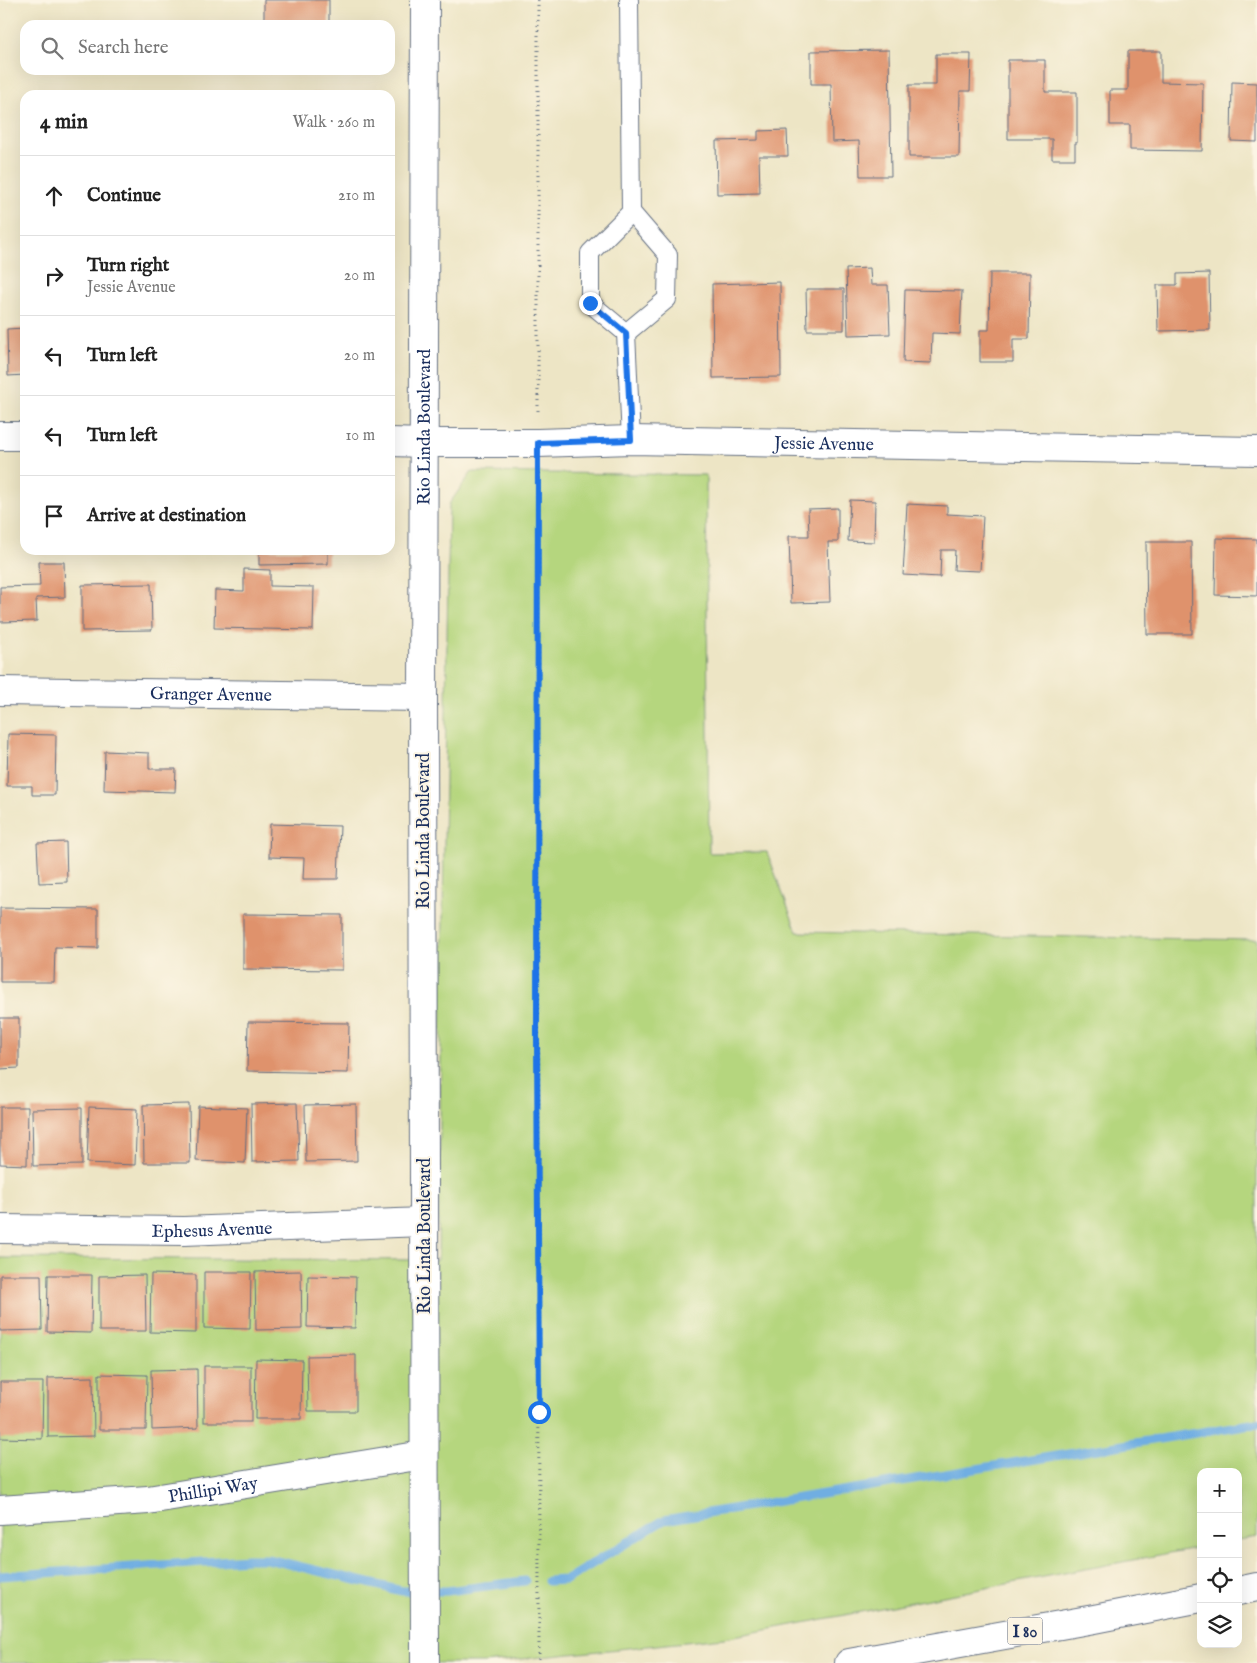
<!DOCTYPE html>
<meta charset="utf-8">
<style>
:root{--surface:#fff;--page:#f6f6f6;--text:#222;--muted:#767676;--line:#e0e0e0}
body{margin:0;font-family:"IM FELL English",serif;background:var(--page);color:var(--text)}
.controls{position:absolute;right:15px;bottom:15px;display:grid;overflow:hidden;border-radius:10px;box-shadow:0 5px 20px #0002}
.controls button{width:45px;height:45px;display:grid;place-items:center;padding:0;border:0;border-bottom:1px solid var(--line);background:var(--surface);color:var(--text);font:25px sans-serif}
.stop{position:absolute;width:15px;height:15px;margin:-11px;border:4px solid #1a73e8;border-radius:50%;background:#fff}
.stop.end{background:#1a73e8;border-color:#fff;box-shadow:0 1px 5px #0008}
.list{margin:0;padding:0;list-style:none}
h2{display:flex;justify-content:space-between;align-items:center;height:65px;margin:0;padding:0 20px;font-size:21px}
h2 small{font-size:16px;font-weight:400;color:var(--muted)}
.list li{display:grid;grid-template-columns:32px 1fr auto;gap:15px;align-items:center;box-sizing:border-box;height:80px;padding:0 20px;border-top:1px solid var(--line)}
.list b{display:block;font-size:19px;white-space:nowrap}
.list p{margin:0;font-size:16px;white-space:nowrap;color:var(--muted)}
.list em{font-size:16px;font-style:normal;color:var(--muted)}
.icon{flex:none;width:28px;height:28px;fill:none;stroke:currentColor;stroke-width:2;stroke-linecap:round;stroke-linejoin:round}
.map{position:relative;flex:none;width:1257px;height:1663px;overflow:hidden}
.search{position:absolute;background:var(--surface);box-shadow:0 5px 20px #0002;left:20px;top:20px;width:375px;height:55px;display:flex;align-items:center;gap:12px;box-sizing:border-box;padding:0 18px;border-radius:15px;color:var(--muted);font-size:19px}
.panel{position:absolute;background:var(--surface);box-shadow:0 5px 20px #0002;left:20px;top:90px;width:375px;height:465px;border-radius:15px}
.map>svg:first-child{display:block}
.green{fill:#b5d67e;stroke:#68826e}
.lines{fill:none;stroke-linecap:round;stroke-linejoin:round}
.stream{stroke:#6faee2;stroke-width:9}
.building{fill:#df926c}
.lane-casing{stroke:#646f82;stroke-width:20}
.street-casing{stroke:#646f82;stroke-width:30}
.secondary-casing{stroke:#646f82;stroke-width:30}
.highway-casing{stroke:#646f82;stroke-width:30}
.path{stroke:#646f82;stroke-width:3;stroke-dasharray:1 4;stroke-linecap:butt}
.lane{stroke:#fff;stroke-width:18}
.street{stroke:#fff;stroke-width:28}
.secondary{stroke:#fff;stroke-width:28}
.highway{stroke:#fff;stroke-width:28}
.route{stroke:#1a73e8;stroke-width:6}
.labels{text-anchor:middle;stroke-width:4;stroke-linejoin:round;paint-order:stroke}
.shield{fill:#fcf5e5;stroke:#5e6a86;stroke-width:1}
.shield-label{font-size:16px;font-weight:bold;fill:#1b2f5e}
.street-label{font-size:18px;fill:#1b2f5e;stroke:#fcf5e5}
</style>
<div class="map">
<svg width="1257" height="1663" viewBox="0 0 1257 1663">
<rect width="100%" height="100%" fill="#fcf5e5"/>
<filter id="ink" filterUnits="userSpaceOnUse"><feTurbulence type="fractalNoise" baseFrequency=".02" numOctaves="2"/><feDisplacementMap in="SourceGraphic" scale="10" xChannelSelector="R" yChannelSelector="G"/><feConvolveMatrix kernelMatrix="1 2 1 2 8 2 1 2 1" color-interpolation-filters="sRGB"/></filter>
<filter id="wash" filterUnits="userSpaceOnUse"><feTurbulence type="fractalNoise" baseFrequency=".0096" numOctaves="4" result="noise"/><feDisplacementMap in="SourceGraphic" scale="20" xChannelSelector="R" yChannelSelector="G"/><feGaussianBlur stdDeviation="1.12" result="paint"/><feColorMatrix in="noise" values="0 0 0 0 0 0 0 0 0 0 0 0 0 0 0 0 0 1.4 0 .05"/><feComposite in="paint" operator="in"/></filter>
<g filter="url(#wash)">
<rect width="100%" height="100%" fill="#ede5c5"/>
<polygon class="green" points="472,472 706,475 709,853 767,852 797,932 1257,940 1257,1537 1238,1540 1238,1472 1201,1472 1201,1547 724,1638 484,1663 0,1663 0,1258 438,1260 449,504"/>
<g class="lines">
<g class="stream">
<polyline points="0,1576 248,1559 267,1559 285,1563 402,1591 447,1591 525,1581"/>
<polyline points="548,1581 566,1580 664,1520 1257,1423"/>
</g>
</g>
<g id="blocks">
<g class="building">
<rect x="264" y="0" width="65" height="25"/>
<polygon points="889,50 891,176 860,176 859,141 832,142 831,84 811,84 811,51"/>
<polygon points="1128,51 1161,51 1161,82 1203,83 1202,151 1130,150 1130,125 1110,125 1110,90 1128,90"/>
<polygon points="936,54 971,54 970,91 960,91 959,157 909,157 909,85 936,85"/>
<polygon points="1008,60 1045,60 1045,92 1077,92 1077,143 1075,143 1075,159 1052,159 1052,139 1008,139"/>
<polygon points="1232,82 1257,83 1257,142 1231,141"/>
<rect x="312" y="93" width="25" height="2"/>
<polygon points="787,130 788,156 759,156 760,193 717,194 716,141 758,140 758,131"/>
<polygon points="870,268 871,285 888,285 890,334 848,335 846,269"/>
<polygon points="990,273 1030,273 1029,339 1013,339 1013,362 980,362 980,330 989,330"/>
<polygon points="1209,273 1210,330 1158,331 1157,285 1177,285 1177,274"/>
<polygon points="780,282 781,377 713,378 712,284"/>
<polygon points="806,289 844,289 844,330 807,330"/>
<polygon points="905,290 962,291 960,334 932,333 931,363 903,362"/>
<polygon points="25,328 25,375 8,376 7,329"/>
<polygon points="850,500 875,501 874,542 848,541"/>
<polygon points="907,504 947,506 947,514 983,516 980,571 954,570 955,550 941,550 940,577 903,575"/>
<polygon points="838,508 838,542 828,542 830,602 791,603 789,536 809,536 808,509"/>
<polygon points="1216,538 1257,539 1257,596 1215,595"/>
<polygon points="1146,542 1191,542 1192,634 1147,634"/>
<polygon points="259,550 328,550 328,564 259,565"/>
<polygon points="39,562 64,562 65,597 36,598 37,621 0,622 0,587 40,586"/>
<polygon points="244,569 270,570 270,586 314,587 313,630 214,628 215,590 244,591"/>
<polygon points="151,584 152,630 82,631 82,585"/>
<polygon points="8,734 56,735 55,795 32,795 32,786 7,786"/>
<polygon points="105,751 149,753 149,769 176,769 175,792 104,790"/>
<polygon points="270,824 340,826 338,879 303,879 304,858 269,857"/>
<polygon points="66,842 67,882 39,883 37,843"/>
<polygon points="0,908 98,909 98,948 55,947 54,982 0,982"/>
<polygon points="243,914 342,915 342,970 243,969"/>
<polygon points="0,1018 19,1018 19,1068 0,1069"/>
<polygon points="248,1022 349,1023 348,1073 247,1071"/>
<polygon points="297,1103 299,1161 252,1162 251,1104"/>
<polygon points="189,1104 190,1163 144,1163 143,1105"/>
<polygon points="356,1104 357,1161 306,1162 305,1105"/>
<polygon points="198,1106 247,1108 245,1163 196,1161"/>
<polygon points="0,1107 28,1107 27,1165 0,1164"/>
<polygon points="89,1107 137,1109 135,1165 87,1163"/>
<polygon points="82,1108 82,1165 33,1166 32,1109"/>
<polygon points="301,1271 302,1329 256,1330 255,1272"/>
<polygon points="204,1272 251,1272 250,1329 204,1328"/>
<polygon points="151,1274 196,1275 196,1333 150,1332"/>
<polygon points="0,1275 41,1275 42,1330 0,1331"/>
<polygon points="48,1275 92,1275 91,1333 47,1332"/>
<polygon points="145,1275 146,1331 99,1331 99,1276"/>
<polygon points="308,1276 356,1277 355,1328 307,1327"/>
<polygon points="356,1355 356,1411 308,1411 307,1356"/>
<polygon points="256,1359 302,1360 301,1419 255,1419"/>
<rect x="204" y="1366" width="47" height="56"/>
<polygon points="197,1369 198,1428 152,1430 151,1370"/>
<polygon points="99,1374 147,1375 146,1430 99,1430"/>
<polygon points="93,1377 94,1436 48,1437 48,1378"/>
<polygon points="0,1382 43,1382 42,1439 0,1438"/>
</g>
</g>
</g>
<g filter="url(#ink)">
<use href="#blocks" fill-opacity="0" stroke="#646f82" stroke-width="1"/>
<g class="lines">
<g class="lane-casing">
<g id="lane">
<polyline points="629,0 631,212 590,253 590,303 626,333 631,440"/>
<polyline points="626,333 667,299 668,255 631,212"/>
</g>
</g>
<g class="street-casing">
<g id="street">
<path id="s1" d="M425,443H538L631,440L1257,451"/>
<path id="s2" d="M0,691L423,697"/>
<path id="s3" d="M0,1229L184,1231L424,1222"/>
<path id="s4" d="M0,1510L148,1500L423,1455"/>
</g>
</g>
<g class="secondary-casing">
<g id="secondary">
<polyline points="0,436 25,436"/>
<polyline points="390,442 425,443"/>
<path id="s5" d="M425,1663L423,697L425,0"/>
</g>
</g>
<g class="highway-casing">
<g id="highway">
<polyline points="1238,1591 1257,1587"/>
<polyline points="849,1663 1094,1619 1201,1598"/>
</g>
</g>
<g class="path">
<polyline points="538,0 538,414"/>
<polyline points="538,473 539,1663"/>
</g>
<use href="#lane" class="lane"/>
<use href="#street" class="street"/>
<use href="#secondary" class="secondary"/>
<use href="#highway" class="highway"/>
</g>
</g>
<g class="lines" filter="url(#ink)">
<polyline class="route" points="539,1412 537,1037 538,443 631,440 626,333 590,303"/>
</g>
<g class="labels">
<rect class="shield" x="1007.5" y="1617.5" width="35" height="27" rx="4"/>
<g class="shield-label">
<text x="1025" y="1637">I 80</text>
</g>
<g class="street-label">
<text dy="6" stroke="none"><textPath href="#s5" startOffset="1236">Rio Linda Boulevard</textPath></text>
<text dy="6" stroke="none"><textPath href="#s1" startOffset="399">Jessie Avenue</textPath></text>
<text dy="6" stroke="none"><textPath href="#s2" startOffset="211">Granger Avenue</textPath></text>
<text transform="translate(423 831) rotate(-90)" y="6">Rio Linda Boulevard</text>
<text dy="6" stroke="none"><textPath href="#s3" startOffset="212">Ephesus Avenue</textPath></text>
<text transform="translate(424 1236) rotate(-90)" y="6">Rio Linda Boulevard</text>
<text dy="6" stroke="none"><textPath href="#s4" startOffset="214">Phillipi Way</textPath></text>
</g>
</g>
</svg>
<div class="controls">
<button>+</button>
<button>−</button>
<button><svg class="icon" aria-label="locate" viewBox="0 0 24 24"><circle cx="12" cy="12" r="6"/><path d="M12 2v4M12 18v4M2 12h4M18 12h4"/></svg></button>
<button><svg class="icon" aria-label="layers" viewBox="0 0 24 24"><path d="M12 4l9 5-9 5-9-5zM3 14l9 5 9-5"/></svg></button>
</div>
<div class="stop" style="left:539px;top:1412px"></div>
<div class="stop end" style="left:590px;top:303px"></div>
<div class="search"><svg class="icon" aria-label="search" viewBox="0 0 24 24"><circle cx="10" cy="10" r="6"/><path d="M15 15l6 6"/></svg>Search here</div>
<section class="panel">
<h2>4 min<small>Walk · 260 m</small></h2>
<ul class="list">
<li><svg class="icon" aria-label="ahead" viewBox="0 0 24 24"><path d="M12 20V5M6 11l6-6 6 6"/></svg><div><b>Continue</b></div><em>210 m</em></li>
<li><svg class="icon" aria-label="right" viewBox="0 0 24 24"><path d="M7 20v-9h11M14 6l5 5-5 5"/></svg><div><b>Turn right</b><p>Jessie Avenue</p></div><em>20 m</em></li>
<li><svg class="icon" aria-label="left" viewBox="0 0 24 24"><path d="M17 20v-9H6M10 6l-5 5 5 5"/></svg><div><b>Turn left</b></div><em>20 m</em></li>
<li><svg class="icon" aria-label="left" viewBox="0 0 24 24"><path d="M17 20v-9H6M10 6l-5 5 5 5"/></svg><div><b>Turn left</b></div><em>10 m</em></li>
<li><svg class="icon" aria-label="arrive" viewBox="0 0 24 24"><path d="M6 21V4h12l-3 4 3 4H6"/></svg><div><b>Arrive at destination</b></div></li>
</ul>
</section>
</div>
